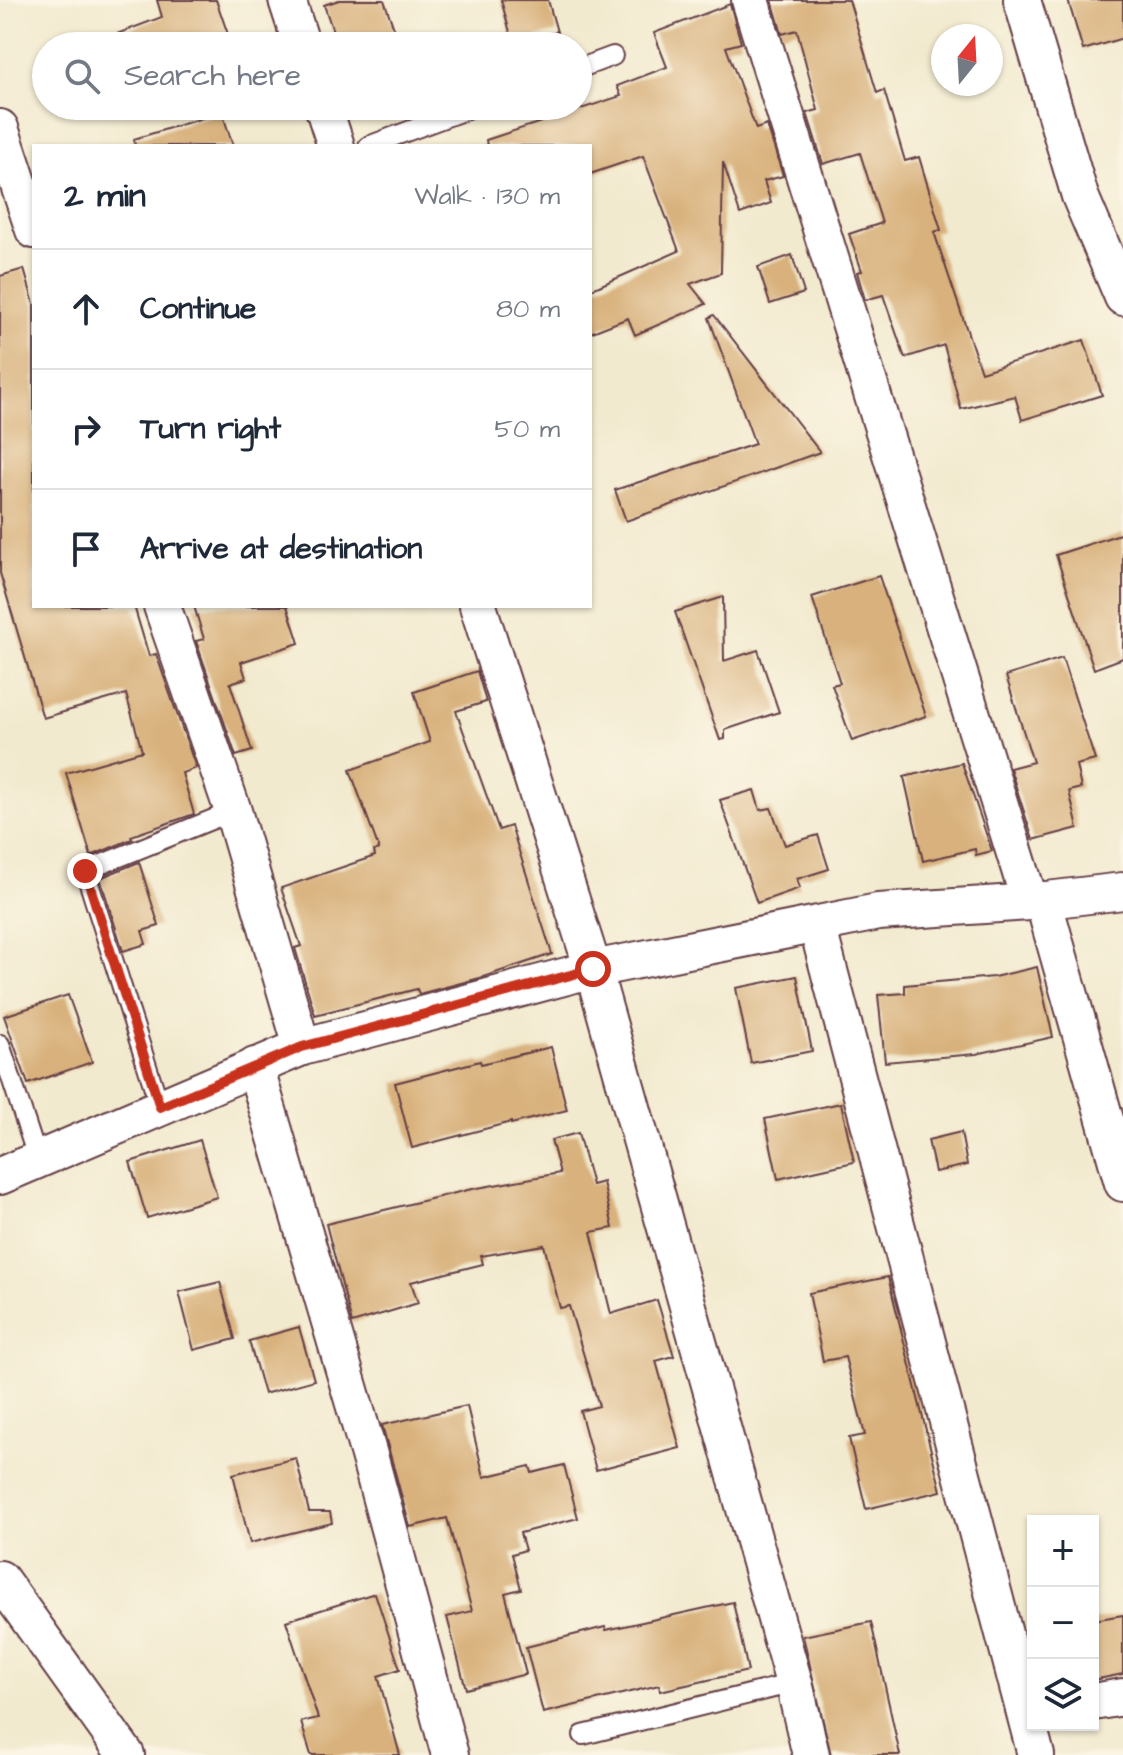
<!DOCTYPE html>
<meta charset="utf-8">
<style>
:root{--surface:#fff;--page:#f2f2f3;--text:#1f2937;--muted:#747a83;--line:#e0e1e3}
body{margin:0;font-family:"Architects Daughter",sans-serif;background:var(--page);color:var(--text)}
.controls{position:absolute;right:24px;bottom:24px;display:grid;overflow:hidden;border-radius:0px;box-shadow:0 2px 6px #0004}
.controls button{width:72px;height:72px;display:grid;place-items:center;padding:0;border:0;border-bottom:2px solid var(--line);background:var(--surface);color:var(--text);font:40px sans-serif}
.compass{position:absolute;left:931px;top:24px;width:72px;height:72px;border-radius:50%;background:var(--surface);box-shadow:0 2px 6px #0004;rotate:18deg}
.stop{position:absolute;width:24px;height:24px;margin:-18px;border:6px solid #c8321e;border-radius:50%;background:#fff}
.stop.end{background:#c8321e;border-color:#fff;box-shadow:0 2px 8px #0008}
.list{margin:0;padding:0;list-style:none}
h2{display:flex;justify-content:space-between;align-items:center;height:104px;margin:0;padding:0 32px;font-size:34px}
h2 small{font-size:26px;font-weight:400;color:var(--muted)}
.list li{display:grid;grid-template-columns:52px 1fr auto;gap:24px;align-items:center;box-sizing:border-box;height:120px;padding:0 32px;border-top:2px solid var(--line)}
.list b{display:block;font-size:30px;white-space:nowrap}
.list em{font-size:26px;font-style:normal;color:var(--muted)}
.icon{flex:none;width:44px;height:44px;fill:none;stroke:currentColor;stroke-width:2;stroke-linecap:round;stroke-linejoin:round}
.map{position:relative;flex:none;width:1123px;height:1755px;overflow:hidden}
.search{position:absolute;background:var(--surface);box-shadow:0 2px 6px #0004;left:32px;top:32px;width:560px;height:88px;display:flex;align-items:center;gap:20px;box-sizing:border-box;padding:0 28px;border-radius:44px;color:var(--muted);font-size:30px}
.panel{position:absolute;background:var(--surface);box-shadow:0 2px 6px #0004;left:32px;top:144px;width:560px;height:464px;border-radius:0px}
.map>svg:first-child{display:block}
.building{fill:#d8b17c}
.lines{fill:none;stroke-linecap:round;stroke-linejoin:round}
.service-casing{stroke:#633d44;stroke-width:22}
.minor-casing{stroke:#633d44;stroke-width:40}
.service{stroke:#fff;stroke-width:18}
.minor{stroke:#fff;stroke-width:36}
.route{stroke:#c8321e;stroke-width:10}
</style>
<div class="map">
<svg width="1123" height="1755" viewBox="0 0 1123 1755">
<rect width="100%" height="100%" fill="#fcf5e5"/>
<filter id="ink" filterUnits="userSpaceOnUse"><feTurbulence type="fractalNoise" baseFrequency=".0125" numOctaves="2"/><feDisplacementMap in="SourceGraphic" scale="16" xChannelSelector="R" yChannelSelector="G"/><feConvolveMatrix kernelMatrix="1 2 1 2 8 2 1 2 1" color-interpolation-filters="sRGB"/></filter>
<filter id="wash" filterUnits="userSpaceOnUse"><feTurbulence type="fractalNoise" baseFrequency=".006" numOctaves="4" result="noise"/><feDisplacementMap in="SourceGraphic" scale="32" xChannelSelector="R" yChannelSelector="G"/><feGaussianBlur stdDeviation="1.8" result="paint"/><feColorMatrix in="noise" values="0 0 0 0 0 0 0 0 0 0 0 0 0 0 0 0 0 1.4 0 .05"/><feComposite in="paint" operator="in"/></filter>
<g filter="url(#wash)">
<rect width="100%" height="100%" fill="#f2eacf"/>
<g id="blocks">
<g class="building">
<polygon points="157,0 216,0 232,46 93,46 93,43 162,17"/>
<polygon points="339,0 384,0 400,46 338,46 324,5"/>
<polygon points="501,0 548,0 557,32 513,43"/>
<polygon points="772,0 849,0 877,93 884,90 905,161 919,157 941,230 934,232 981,372 1084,340 1102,395 1022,420 1015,396 961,409 944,345 905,358 883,295 865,300 857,272 862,271 849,234 882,223 860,153 823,164 807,113 818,110 797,30 782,34"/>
<polygon points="1068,0 1123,0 1123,38 1083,50"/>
<polygon points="730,4 741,43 726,47 756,129 767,125 783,176 764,181 771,203 740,214 723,162 721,273 690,284 706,304 635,335 628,318 590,333 590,290 679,251 643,156 590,174 590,146 487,146 486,140 621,96 617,86 667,67 654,33"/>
<polygon points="222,112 233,146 135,146 134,139"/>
<polygon points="792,255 804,293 770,304 758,267"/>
<polygon points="24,269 34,304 34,606 134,606 149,656 156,654 196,768 182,773 194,814 131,836 132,839 91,856 66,773 142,751 126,694 43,718 0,573 0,276"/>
<polygon points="714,315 820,452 626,521 615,490 755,444 709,318"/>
<polygon points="1123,533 1123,658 1094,669 1056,555"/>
<polygon points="879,576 926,716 852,741 832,685 840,683 812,597"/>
<polygon points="723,597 724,661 758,650 779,712 725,730 725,739 720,740 675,612"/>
<polygon points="194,606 287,606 299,643 241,662 246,678 230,683 252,751 236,756 196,641 204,639"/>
<polygon points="1062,658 1095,760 1076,765 1081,788 1069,791 1078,828 1033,840 1010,768 1033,762 1006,676"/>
<polygon points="477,671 486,702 456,711 499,830 511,826 552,954 480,978 419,994 417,989 315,1015 295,948 301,946 281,888 375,856 374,851 379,849 350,770 430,742 414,692"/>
<polygon points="962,763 992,851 976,855 975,849 923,861 904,777"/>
<polygon points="754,790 760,810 771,808 785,845 818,835 829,869 797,879 800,888 757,903 720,800"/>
<polygon points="139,862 159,926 142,931 146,944 123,951 100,878"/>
<polygon points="1037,967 1053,1037 976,1054 885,1062 878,995 905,993 905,985 994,977"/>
<polygon points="797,976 812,1051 751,1063 736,988"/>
<polygon points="68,995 92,1062 28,1084 4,1016"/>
<polygon points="551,1047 567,1110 511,1124 511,1122 412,1148 395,1083 480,1061 481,1064"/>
<polygon points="841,1103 854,1162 778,1179 765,1119"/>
<polygon points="961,1132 967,1165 935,1172 928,1140"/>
<polygon points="578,1133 592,1185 603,1182 613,1228 591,1232 611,1314 657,1300 674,1356 656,1361 680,1448 596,1470 580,1411 599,1406 569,1306 560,1308 544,1245 481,1256 483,1264 411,1282 418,1303 352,1323 326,1224 472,1189 560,1173 551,1140"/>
<polygon points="200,1140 217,1197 147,1218 130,1162"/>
<polygon points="888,1277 941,1491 866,1509 849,1438 865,1435 845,1357 823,1361 809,1293"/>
<polygon points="220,1282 235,1339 194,1350 179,1292"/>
<polygon points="299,1327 314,1380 264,1394 249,1341"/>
<polygon points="467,1406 484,1477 530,1466 532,1473 564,1465 578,1518 520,1533 525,1550 512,1554 521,1589 505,1593 526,1674 466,1689 447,1617 472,1611 447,1518 410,1527 382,1425"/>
<polygon points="296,1458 309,1512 330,1512 332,1523 250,1543 233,1474"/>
<polygon points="375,1593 400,1669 378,1676 400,1755 311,1755 301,1722 318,1718 286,1621"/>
<polygon points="733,1602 748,1671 660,1691 659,1685 543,1713 526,1647 605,1627 606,1630"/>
<polygon points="1123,1615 1123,1674 1093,1680 1093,1620"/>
<polygon points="871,1622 900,1755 831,1755 803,1636"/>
</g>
</g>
</g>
<g filter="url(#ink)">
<use href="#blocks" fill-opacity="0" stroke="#633d44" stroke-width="2"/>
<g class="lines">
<g class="service-casing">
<g id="service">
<polyline points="578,69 613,56"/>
<polyline points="368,146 476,106"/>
<polyline points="0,1044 38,1160"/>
<polyline points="160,1107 85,871 233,811"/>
<polyline points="583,1735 794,1683"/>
</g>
</g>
<g class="minor-casing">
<g id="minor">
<polyline points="287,0 302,46"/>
<polyline points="750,0 1030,902"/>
<polyline points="1022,0 1080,196 1123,297"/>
<polyline points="323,106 336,146"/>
<polyline points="0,128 34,230"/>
<polyline points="162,606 233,811 302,1047"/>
<polyline points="478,606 593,969 794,1683 811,1755"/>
<polyline points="1043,900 1123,1183"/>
<polyline points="817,925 1036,1755"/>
<polyline points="255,1066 369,1455 450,1755"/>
<polyline points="0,1176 302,1047 593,969 878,912 1030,902 1123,891"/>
<polyline points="0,1579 126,1755"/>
<polyline points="1093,1702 1123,1697"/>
</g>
</g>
<use href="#service" class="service"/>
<use href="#minor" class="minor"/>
</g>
</g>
<g class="lines" filter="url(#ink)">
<polyline class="route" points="85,871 160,1107 302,1047 593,969"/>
</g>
</svg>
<div class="controls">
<button>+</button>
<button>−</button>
<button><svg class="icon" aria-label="layers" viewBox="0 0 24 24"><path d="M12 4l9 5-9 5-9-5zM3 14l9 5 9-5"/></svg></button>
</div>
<svg class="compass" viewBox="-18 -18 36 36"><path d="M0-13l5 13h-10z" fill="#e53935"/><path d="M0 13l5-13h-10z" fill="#747a83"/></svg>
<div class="stop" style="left:593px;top:969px"></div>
<div class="stop end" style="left:85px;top:871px"></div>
<div class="search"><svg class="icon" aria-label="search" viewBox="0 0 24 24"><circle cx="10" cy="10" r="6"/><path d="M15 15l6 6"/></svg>Search here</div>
<section class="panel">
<h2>2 min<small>Walk · 130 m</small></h2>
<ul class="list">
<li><svg class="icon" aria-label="ahead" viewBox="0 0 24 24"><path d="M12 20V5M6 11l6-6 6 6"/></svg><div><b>Continue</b></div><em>80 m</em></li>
<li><svg class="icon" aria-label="right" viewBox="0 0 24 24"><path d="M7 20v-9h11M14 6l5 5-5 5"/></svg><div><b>Turn right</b></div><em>50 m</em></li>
<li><svg class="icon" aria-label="arrive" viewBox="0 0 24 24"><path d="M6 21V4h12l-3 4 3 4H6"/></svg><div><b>Arrive at destination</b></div></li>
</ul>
</section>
</div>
